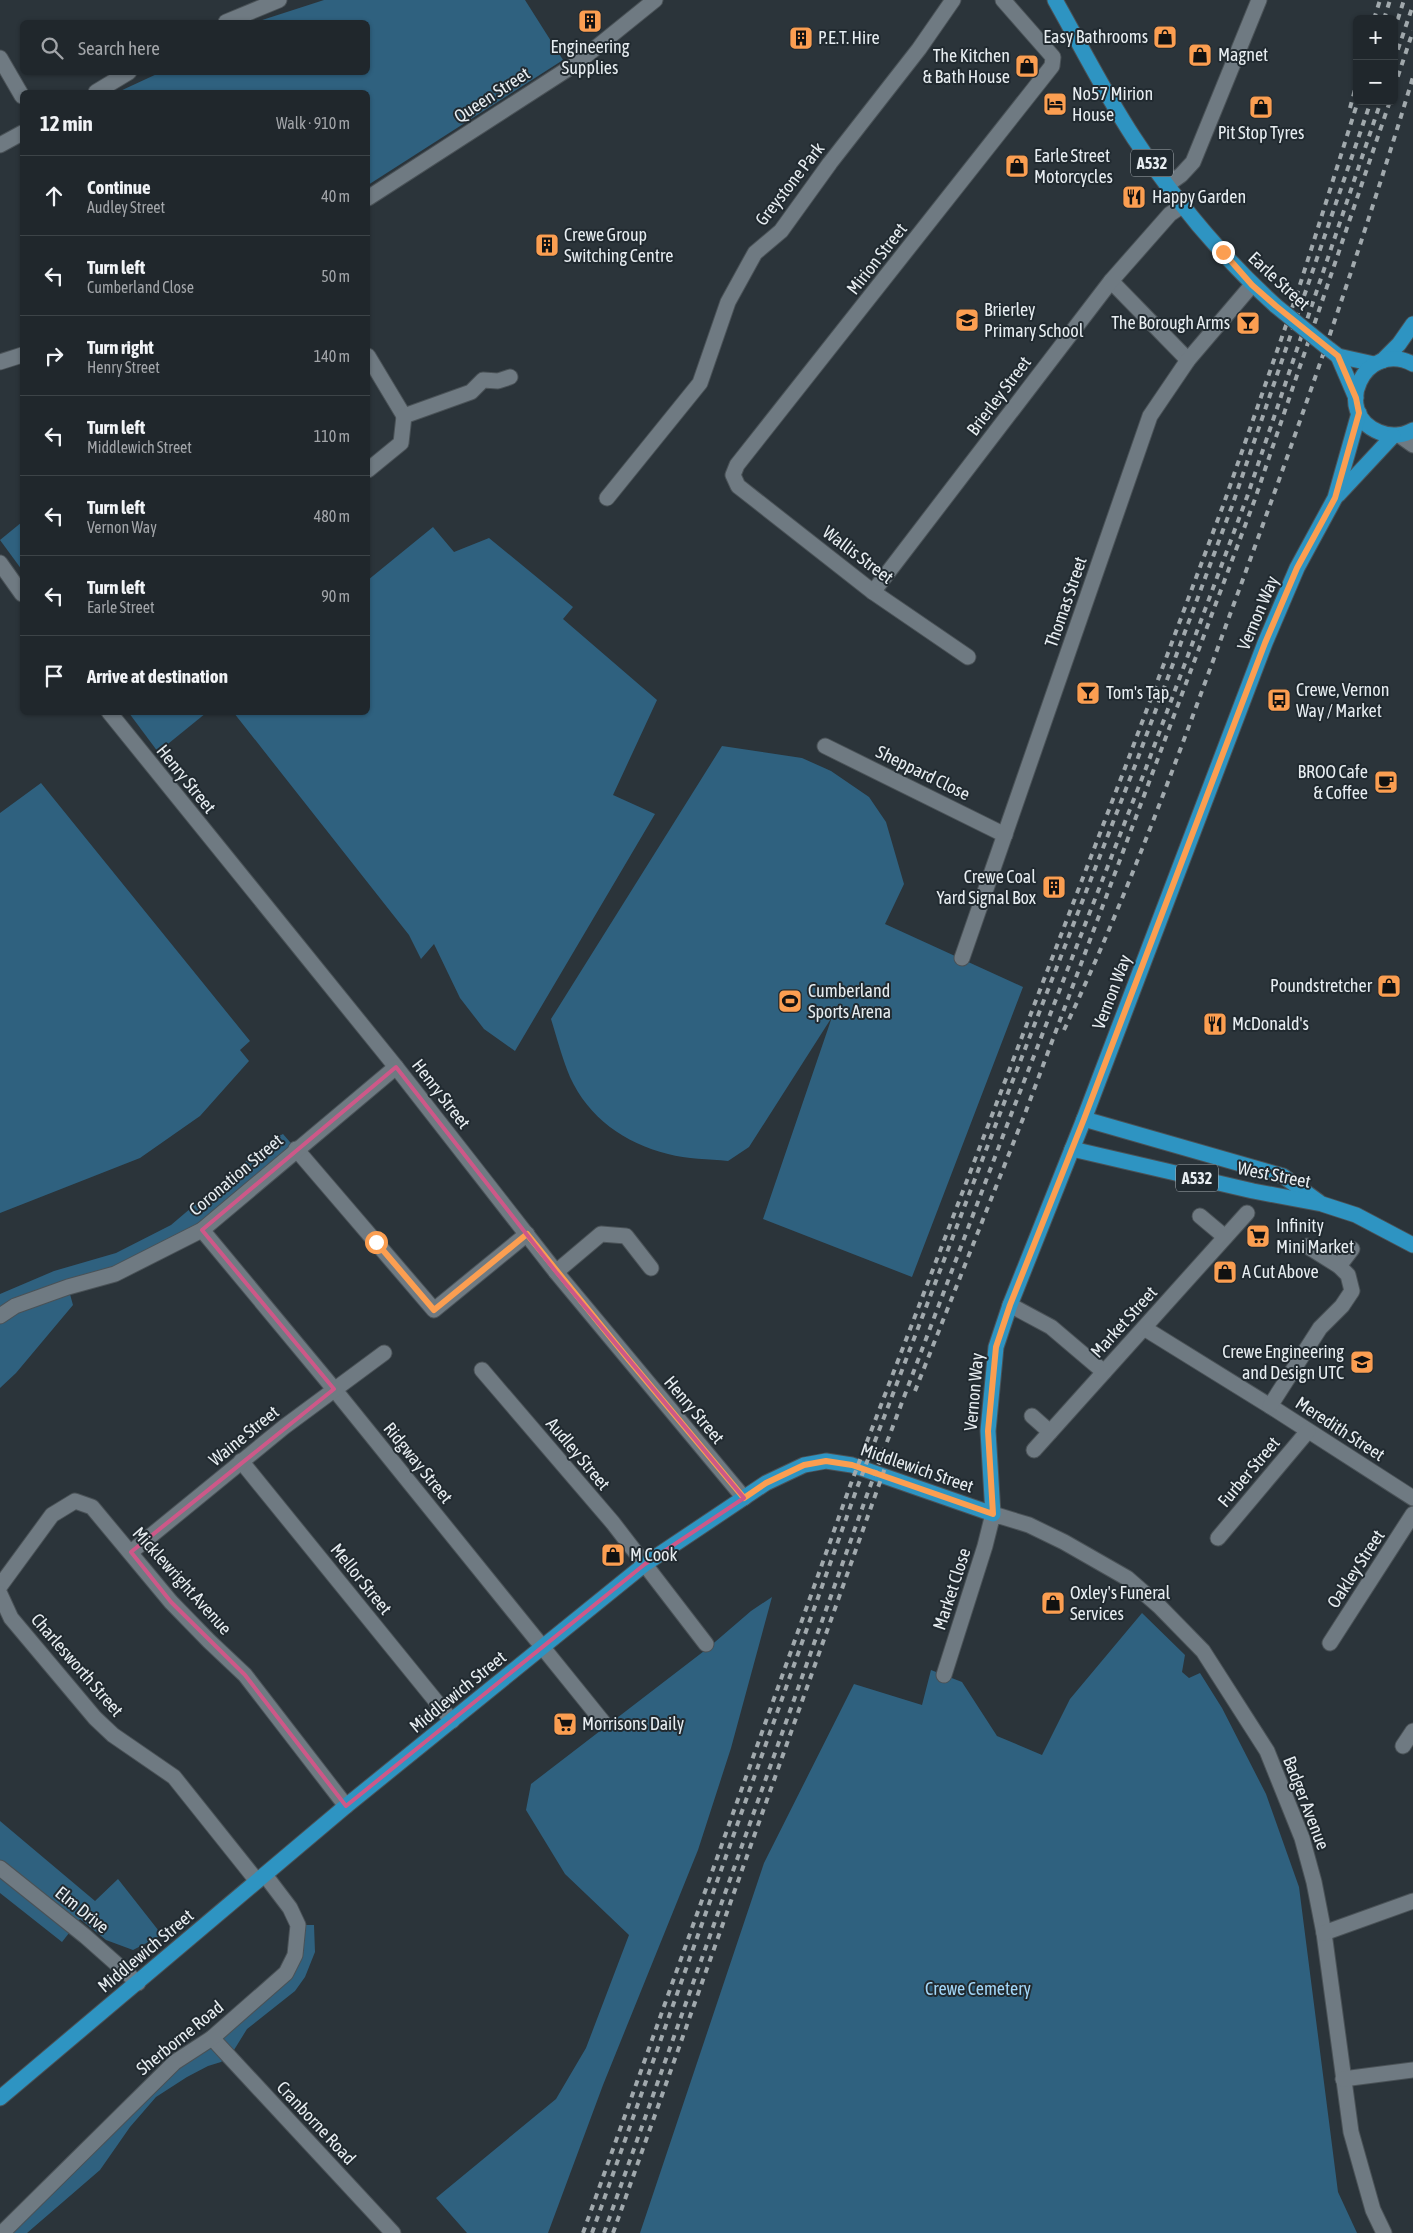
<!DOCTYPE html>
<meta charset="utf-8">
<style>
:root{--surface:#20272c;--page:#282f34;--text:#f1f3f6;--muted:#a2a5a9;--line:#3d4448}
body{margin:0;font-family:"Asap Condensed",sans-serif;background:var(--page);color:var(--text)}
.controls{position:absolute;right:15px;top:15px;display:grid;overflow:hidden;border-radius:8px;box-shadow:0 1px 4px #0004}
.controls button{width:45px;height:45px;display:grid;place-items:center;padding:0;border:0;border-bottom:1px solid var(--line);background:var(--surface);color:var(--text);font:25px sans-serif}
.stop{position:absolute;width:15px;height:15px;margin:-11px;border:4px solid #fb9e51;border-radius:50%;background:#fff}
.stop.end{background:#fb9e51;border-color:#fff;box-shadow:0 1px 5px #0008}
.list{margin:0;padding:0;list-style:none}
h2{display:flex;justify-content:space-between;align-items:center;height:65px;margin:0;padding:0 20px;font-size:21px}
h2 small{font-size:16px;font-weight:400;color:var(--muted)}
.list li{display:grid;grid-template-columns:32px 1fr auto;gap:15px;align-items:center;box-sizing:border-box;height:80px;padding:0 20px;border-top:1px solid var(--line)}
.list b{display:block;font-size:19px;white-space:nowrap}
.list p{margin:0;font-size:16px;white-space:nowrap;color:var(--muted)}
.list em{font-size:16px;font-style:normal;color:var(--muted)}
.icon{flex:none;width:28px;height:28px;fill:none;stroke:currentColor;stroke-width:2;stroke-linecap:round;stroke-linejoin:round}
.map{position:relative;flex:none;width:1413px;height:2233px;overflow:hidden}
.search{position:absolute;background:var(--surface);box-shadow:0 1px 4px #0004;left:20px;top:20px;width:350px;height:55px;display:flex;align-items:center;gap:12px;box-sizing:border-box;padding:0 18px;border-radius:8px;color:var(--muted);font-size:19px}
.panel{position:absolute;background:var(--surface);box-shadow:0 1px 4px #0004;left:20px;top:90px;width:350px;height:625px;border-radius:8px}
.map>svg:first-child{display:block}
.green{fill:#2f617f}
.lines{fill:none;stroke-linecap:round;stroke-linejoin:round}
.minor-casing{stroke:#4a5257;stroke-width:17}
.major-casing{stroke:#4a5257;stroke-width:17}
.minor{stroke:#6f7a82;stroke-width:15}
.major{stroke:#2e94c2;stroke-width:15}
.rail{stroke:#a1a9ad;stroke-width:4;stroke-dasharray:6 6;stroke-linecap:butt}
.major-bridge-casing{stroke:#4a5257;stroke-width:17;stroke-linecap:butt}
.major-bridge{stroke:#2e94c2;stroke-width:15}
.route{stroke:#fb9e51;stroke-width:6}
.marked{fill:none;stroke:#cd5888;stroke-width:4;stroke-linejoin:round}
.labels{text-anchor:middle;stroke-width:4;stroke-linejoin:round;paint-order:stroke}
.shield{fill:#212a30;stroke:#acb2b7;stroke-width:1}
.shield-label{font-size:16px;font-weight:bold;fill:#e7edf1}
.poi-label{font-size:18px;fill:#e7edf1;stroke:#212a30;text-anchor:start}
.street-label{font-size:18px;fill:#e7edf1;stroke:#212a30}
.park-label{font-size:18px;fill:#a3d7f8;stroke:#212a30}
</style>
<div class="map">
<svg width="1413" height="2233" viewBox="0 0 1413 2233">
<rect width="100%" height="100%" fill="#2b343a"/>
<g class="green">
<polygon points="324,0 525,0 563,60 368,185 368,92 118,92 159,73 368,72 368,22 256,22"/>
<polygon points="22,522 22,570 0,540"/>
<polygon points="433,527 454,552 489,538 573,607 563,619 657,700 613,795 655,814 515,1051 484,1029 460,998 434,944 421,959 409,935 234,713 368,712 368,580"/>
<polygon points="129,713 206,713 158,752"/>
<path d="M722,746L802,758L831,771L869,797L886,822L904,884L885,924L1023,987L912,1277L763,1219L832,1017L749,1147L728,1161C709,1159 687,1159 668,1154C624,1143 589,1118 570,1077C562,1058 557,1038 551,1019Z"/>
<polygon points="41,783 250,1041 240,1050 249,1061 200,1116 140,1158 0,1213 0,813"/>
<polygon points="283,1134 296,1149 202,1230 68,1287 73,1305 16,1373 0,1388 0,1294 54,1271 116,1253 171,1225 271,1140"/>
<polygon points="772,1597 731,1748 698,1850 603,2085 548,2233 467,2233 436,2198 556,2099 586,2048 629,1935 565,1874 526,1810 531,1784 708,1648 751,1611"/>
<polygon points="1142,1613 1185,1655 1182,1672 1189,1678 1200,1673 1222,1708 1266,1794 1299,1887 1338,2192 1357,2233 640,2233 764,1863 854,1684 922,1705 931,1670 962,1682 997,1736 1042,1755 1070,1699"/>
<polygon points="0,1821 95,1901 118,1879 162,1935 133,1950 106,1940 80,1919 62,1942 0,1893"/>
<polygon points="298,1925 314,1925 315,1952 305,1977 295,1991 247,2029 234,2050 221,2062 208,2066 187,2077 156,2097 130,2127 100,2170 27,2233 2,2233 82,2154 286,1973"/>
</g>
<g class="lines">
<g class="minor-casing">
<g id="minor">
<polyline points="226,22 279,0"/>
<polyline points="0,58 22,96"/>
<polyline points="96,92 129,72"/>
<polyline points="0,145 22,133"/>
<polyline points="1167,185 1181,175 1193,162 1259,0"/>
<polyline points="368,198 577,63 655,0"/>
<polyline points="1111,281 1188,360"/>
<polyline points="368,356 404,416"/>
<polyline points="0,362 22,355"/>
<polyline points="1399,435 1413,445"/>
<polyline points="368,470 401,443 404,416 471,392 483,380 498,381 510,377"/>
<polyline points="607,498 700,383 728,302 755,253 781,231 830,163 919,49 953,0"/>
<polyline points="0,563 22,594"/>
<polyline points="873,592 1111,281 1170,214 1182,206"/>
<polyline points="968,657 873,592 738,486 733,475 737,465 1052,66 1053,57 1003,0"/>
<polyline points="109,712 396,1067 556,1272 744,1498"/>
<polyline points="825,746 1005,835"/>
<polyline points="962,958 1150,416 1188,360 1252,285"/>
<polyline points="296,1149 434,1310 527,1234"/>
<polyline points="1200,1216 1225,1237"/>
<polyline points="202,1230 334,1389 603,1722"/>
<polyline points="1339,1266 1352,1249"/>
<polyline points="556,1272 601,1234 626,1236 651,1268"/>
<polyline points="1010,1305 1051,1327 1104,1372"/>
<polyline points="0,1316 15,1306 68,1287 115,1274 202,1230 396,1067"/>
<polyline points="1144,1328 1270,1406 1413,1498"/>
<polyline points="482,1370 613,1523 706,1644"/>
<polyline points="1270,1406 1320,1328 1342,1306 1352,1291 1348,1275 1339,1266 1307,1246"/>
<polyline points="1032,1416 1050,1432"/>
<polyline points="1034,1450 1247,1213"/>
<polyline points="241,1461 452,1721"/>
<polyline points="1218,1538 1308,1431"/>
<polyline points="131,1552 284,1427 384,1353"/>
<polyline points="0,1586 52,1515 75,1501 92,1507 171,1602 209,1641 245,1675 346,1806"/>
<polyline points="0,1594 11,1618 95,1718 113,1735 174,1777 257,1881"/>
<polyline points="1330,1643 1413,1514"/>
<polyline points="944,1675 985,1546 993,1514 1029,1525 1064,1542 1127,1578 1159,1606 1203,1651 1267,1751 1302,1838 1314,1882 1324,1933 1351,2132 1373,2210 1384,2233"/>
<polyline points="1403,1746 1413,1731"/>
<polyline points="0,1868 85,1936 138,1983"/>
<polyline points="1324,1933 1413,1901"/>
<polyline points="212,2038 393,2233"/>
<polyline points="1343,2079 1413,2070"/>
<polyline points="2,2233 175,2062 212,2038 286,1973 295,1955 298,1925 290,1908 265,1875"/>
</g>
</g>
<g class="major-casing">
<g id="major">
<path d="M1055,0C1081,46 1105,94 1134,138C1174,199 1222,257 1276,306"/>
<polyline points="1329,349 1338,356 1374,364"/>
<polyline points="1338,356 1356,398"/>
<polyline points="1382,361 1399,344 1413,324"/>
<path d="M1413,364C1364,339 1331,413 1379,432C1391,437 1402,436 1413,430"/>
<polyline points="1338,495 1393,436"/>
<polyline points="1084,1119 1283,1176 1319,1202"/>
<polyline points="1072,1149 1253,1191 1322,1204 1356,1215 1413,1245"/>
<polyline points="0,2098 346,1806 645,1564 766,1483 804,1465 826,1461 852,1465 993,1514 988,1431 996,1347 1010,1305 1084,1119 1265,643 1297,568 1335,498 1359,413"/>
</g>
</g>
<use href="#minor" class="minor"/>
<use href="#major" class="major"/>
<g class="rail">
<polyline points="1374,19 1380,0"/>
<polyline points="1384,19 1390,0"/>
<polyline points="1394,31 1404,0"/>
<polyline points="1394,61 1413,5"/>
<polyline points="1394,88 1413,31"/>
<polyline points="1350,108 1357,82"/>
<path d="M1064,1030C1129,893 1180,751 1232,609C1297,433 1359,256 1413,77"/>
<polyline points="915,1391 1026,1111 1255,499 1390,101"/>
<polyline points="583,2233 850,1486 1128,760 1224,503 1298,291 1358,101"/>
<polyline points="592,2233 857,1488 999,1116 1136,763 1232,506 1371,101"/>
<polyline points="604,2233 868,1492 1009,1120 1146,768 1247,497 1381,101"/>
<polyline points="613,2233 886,1465"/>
</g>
<g class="major-bridge-casing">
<polyline id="major-bridge" points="1276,306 1329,349"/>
</g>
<use href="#major-bridge" class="major-bridge"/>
</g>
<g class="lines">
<polyline class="route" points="376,1242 434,1310 527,1234 629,1360 744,1498 766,1483 804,1465 826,1461 852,1465 993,1514 988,1431 996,1347 1010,1305 1084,1119 1265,643 1297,568 1335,498 1359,413 1356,398 1338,356 1276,306 1252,285 1223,252"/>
</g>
<path class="marked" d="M396,1067L556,1272L744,1498L645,1564L346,1806L245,1675L171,1602L131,1552L334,1389L202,1230Z"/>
<defs>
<g id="building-square" transform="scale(1.25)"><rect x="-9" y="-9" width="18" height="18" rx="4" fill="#fb9e51" stroke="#212a30"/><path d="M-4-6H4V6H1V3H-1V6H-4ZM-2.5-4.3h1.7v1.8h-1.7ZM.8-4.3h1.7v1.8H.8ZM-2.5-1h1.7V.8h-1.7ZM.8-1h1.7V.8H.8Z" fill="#111"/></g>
<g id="shop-square" transform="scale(1.25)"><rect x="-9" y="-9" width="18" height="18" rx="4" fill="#fb9e51" stroke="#212a30"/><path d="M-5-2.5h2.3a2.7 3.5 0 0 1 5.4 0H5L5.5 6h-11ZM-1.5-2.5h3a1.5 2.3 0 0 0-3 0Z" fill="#111"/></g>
<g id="hotel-square" transform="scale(1.25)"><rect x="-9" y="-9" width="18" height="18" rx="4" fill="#fb9e51" stroke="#212a30"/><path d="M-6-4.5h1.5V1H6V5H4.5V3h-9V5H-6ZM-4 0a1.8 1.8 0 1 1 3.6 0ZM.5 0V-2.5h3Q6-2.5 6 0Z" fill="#111"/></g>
<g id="restaurant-square" transform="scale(1.25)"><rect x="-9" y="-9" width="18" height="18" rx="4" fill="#fb9e51" stroke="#212a30"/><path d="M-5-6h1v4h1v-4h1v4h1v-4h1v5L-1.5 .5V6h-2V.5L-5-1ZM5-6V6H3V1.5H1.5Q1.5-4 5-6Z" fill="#111"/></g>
<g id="school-square" transform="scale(1.25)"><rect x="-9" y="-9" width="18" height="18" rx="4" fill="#fb9e51" stroke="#212a30"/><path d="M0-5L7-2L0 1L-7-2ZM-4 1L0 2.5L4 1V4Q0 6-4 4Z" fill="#111"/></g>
<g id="bar-square" transform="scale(1.25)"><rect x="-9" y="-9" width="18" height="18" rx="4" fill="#fb9e51" stroke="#212a30"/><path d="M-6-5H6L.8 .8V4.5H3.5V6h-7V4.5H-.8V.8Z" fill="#111"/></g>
<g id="bus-square" transform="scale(1.25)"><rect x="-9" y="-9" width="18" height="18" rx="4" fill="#fb9e51" stroke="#212a30"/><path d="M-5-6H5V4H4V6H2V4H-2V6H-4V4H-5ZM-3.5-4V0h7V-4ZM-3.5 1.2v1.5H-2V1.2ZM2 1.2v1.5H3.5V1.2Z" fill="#111"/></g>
<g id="cafe-square" transform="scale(1.25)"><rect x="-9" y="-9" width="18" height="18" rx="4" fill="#fb9e51" stroke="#212a30"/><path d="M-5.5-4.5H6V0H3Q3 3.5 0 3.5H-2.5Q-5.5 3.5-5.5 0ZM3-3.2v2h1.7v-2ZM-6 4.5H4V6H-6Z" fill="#111"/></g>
<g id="stadium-square" transform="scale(1.25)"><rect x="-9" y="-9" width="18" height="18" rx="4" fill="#fb9e51" stroke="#212a30"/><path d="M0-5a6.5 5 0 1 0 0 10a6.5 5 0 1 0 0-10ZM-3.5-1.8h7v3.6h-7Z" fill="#111"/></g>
<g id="supermarket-square" transform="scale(1.25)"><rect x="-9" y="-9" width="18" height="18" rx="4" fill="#fb9e51" stroke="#212a30"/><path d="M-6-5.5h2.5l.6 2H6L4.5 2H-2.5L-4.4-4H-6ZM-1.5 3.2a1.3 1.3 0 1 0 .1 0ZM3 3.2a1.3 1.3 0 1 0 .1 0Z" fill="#111"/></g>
</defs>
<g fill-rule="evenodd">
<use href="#building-square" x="590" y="21"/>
<use href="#shop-square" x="1165" y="37"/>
<use href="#building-square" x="801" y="38"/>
<use href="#shop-square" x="1200" y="55"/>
<use href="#shop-square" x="1027" y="66"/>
<use href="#hotel-square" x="1055" y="104"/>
<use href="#shop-square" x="1261" y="107"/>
<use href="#shop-square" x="1017" y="166"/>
<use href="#restaurant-square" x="1134" y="197"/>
<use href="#building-square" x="547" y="245"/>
<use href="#school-square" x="967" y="320"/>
<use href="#bar-square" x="1248" y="323"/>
<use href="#bar-square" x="1088" y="693"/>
<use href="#bus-square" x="1279" y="700"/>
<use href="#cafe-square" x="1386" y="782"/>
<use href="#building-square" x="1054" y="887"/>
<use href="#shop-square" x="1389" y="986"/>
<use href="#stadium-square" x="790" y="1001"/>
<use href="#restaurant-square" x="1215" y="1024"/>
<use href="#supermarket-square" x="1258" y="1236"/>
<use href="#shop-square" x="1225" y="1272"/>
<use href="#school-square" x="1362" y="1362"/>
<use href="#shop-square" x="613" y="1555"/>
<use href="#shop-square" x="1053" y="1603"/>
<use href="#supermarket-square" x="565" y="1724"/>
</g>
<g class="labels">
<g class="shield">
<rect x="1131" y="149.5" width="42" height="27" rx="4"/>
<rect x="1176" y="1164.5" width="42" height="27" rx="4"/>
</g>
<g class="shield-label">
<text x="1152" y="169">A532</text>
<text x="1197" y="1184">A532</text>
</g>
<g class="poi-label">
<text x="1148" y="43" text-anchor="end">Easy Bathrooms</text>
<text x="818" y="44">P.E.T. Hire</text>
<text x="590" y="53" text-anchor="middle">Engineering<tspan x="590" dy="21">Supplies</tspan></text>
<text x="1218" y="61">Magnet</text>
<text x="1010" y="62" text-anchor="end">The Kitchen<tspan x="1010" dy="21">&amp; Bath House</tspan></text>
<text x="1072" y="100">No57 Mirion<tspan x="1072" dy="21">House</tspan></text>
<text x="1261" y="139" text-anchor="middle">Pit Stop Tyres</text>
<text x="1034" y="162">Earle Street<tspan x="1034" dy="21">Motorcycles</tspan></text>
<text x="1152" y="203">Happy Garden</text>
<text x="564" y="241">Crewe Group<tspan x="564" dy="21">Switching Centre</tspan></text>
<text x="984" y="316">Brierley<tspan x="984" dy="21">Primary School</tspan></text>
<text x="1230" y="329" text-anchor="end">The Borough Arms</text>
<text x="1296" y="696">Crewe, Vernon<tspan x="1296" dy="21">Way / Market</tspan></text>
<text x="1106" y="699">Tom's Tap</text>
<text x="1368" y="778" text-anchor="end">BROO Cafe<tspan x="1368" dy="21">&amp; Coffee</tspan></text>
<text x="1036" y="883" text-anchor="end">Crewe Coal<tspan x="1036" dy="21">Yard Signal Box</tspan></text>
<text x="1372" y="992" text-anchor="end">Poundstretcher</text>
<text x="808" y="997">Cumberland<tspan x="808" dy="21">Sports Arena</tspan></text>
<text x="1232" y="1030">McDonald's</text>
<text x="1276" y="1232">Infinity<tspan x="1276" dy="21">Mini Market</tspan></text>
<text x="1242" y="1278">A Cut Above</text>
<text x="1344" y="1358" text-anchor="end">Crewe Engineering<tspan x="1344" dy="21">and Design UTC</tspan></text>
<text x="630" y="1561">M Cook</text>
<text x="1070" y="1599">Oxley's Funeral<tspan x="1070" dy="21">Services</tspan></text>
<text x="582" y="1730">Morrisons Daily</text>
</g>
<g class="street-label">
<text transform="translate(492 95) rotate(-33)" y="6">Queen Street</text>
<text transform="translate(790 184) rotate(-52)" y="6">Greystone Park</text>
<text transform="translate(877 259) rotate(-52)" y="6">Mirion Street</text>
<text transform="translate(1279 281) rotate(43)" y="6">Earle Street</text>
<text transform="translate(999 396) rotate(-53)" y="6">Brierley Street</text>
<text transform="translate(858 555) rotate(37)" y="6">Wallis Street</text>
<text transform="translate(1066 602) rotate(-71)" y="6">Thomas Street</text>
<text transform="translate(1258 613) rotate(-67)" y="6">Vernon Way</text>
<text transform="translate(923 773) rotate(26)" y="6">Sheppard Close</text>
<text transform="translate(186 779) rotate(51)" y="6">Henry Street</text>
<text transform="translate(1112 992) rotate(-69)" y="6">Vernon Way</text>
<text transform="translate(441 1094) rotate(52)" y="6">Henry Street</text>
<text transform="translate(236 1175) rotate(-40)" y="6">Coronation Street</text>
<text transform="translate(1274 1175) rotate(11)" y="6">West Street</text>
<text transform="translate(1124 1322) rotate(-48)" y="6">Market Street</text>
<text transform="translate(974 1392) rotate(-85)" y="6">Vernon Way</text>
<text transform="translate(694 1410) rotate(50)" y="6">Henry Street</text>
<text transform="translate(1340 1429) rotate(33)" y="6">Meredith Street</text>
<text transform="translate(244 1436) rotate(-39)" y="6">Waine Street</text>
<text transform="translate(578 1454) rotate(50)" y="6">Audley Street</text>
<text transform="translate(418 1463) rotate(51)" y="6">Ridgway Street</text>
<text transform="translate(917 1468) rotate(19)" y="6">Middlewich Street</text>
<text transform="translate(1249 1472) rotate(-50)" y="6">Furber Street</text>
<text transform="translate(1356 1569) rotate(-57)" y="6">Oakley Street</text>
<text transform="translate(361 1579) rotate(51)" y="6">Mellor Street</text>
<text transform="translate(182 1581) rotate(48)" y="6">Micklewright Avenue</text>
<text transform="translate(952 1589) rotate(-72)" y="6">Market Close</text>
<text transform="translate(77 1665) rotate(49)" y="6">Charlesworth Street</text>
<text transform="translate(458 1692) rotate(-39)" y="6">Middlewich Street</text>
<text transform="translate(1306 1803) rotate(69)" y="6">Badger Avenue</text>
<text transform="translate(82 1910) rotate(39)" y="6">Elm Drive</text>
<text transform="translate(146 1951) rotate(-40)" y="6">Middlewich Street</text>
<text transform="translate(180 2038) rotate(-39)" y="6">Sherborne Road</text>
<text transform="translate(316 2123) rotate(47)" y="6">Cranborne Road</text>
</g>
<g class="park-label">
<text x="978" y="1995">Crewe Cemetery</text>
</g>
</g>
</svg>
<div class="controls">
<button>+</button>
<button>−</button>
</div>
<div class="stop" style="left:376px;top:1242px"></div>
<div class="stop end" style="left:1223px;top:252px"></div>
<div class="search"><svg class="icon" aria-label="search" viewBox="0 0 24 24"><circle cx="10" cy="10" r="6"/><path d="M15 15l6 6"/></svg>Search here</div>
<section class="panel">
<h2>12 min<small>Walk · 910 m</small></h2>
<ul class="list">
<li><svg class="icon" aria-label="ahead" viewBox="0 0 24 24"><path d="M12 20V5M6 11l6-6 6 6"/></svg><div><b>Continue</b><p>Audley Street</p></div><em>40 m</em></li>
<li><svg class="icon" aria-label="left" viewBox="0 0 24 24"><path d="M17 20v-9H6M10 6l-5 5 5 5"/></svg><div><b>Turn left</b><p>Cumberland Close</p></div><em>50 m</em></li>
<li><svg class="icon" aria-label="right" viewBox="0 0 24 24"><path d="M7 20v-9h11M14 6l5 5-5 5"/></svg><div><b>Turn right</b><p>Henry Street</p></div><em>140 m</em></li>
<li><svg class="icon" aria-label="left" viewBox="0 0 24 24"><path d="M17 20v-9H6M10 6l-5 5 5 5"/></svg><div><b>Turn left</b><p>Middlewich Street</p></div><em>110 m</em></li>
<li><svg class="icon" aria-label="left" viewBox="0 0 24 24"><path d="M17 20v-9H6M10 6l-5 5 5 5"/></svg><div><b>Turn left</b><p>Vernon Way</p></div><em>480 m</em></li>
<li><svg class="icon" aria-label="left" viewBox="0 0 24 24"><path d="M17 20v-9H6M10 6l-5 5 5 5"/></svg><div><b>Turn left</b><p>Earle Street</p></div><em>90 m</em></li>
<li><svg class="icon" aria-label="arrive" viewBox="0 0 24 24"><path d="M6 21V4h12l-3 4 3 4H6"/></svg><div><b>Arrive at destination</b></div></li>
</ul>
</section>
</div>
